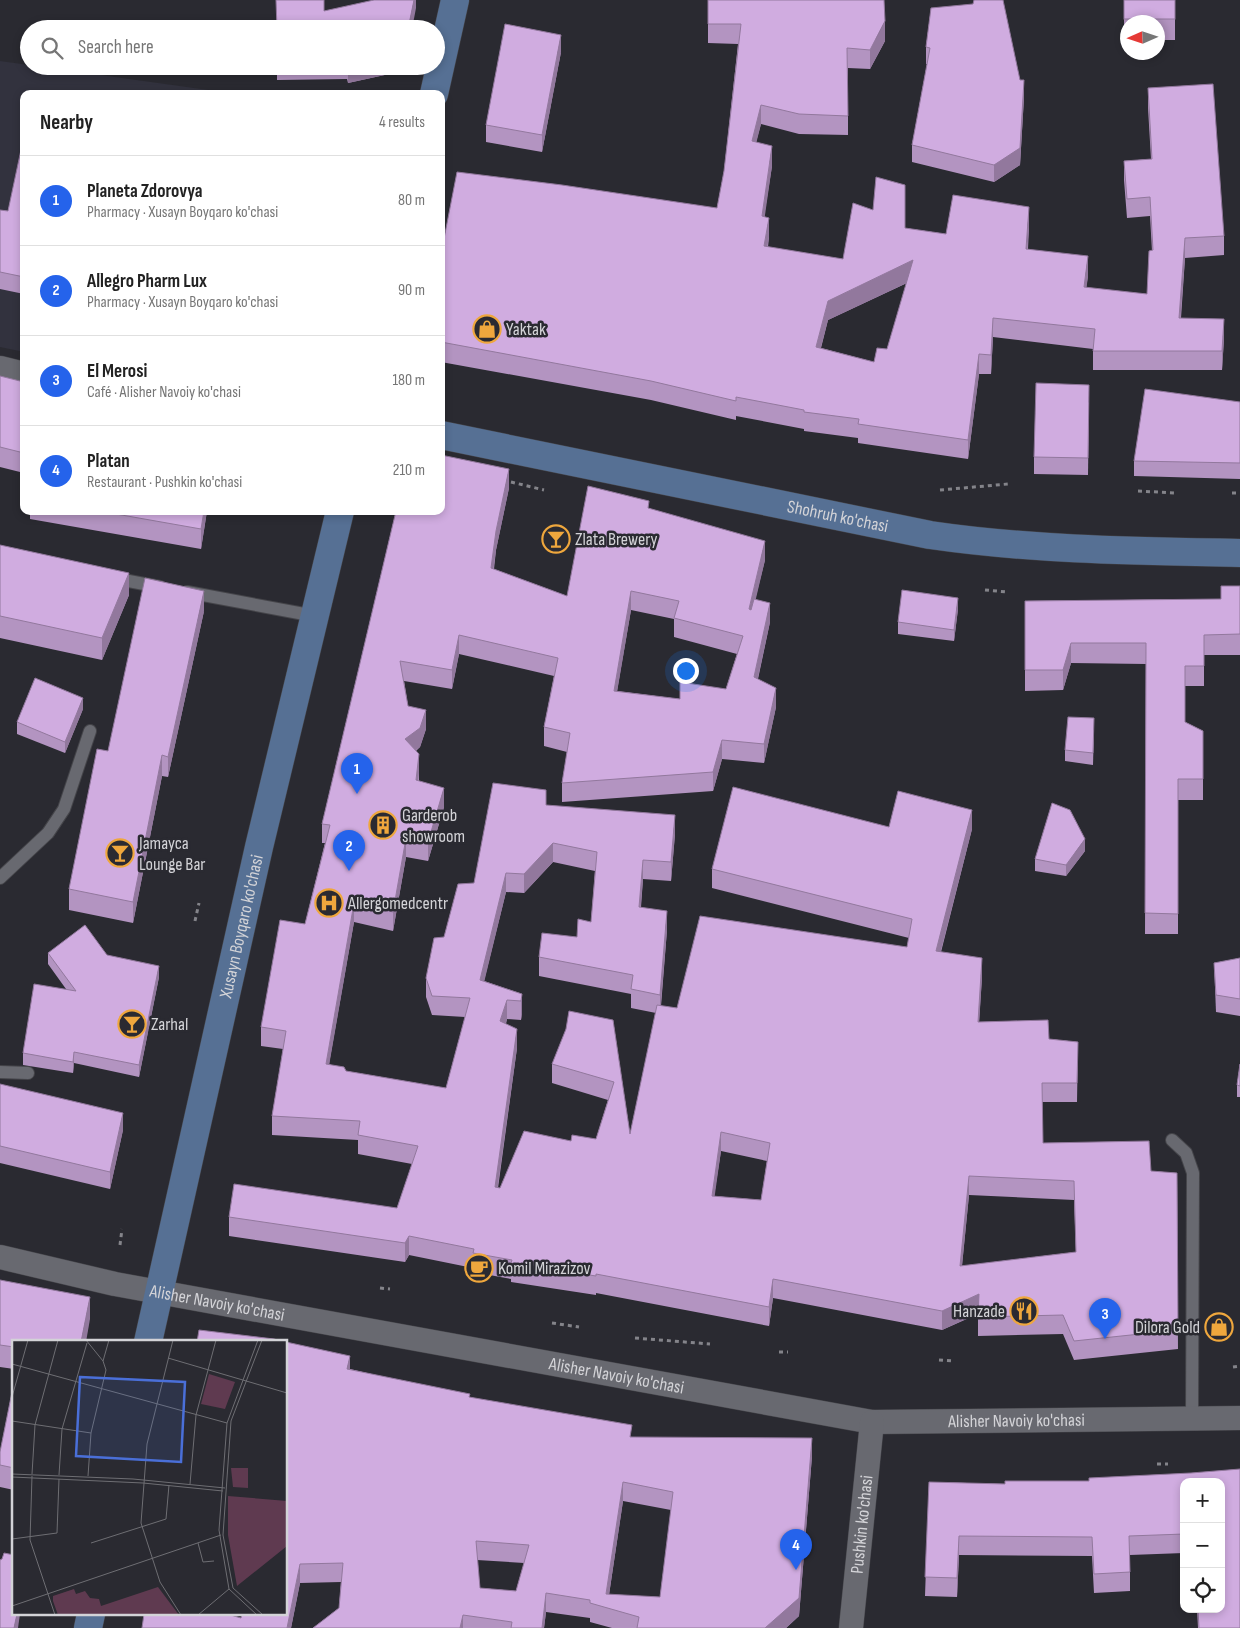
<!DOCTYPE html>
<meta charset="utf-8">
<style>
:root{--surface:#fff;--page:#f6f6f6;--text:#222;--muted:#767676;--line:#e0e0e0;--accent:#2563eb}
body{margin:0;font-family:"Sofia Sans Condensed",sans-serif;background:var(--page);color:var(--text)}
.controls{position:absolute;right:15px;bottom:15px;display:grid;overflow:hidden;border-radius:10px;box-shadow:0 2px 8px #0003}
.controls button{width:45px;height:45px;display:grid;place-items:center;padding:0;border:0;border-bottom:1px solid var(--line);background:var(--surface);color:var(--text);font:25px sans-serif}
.compass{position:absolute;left:1120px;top:15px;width:45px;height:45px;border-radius:50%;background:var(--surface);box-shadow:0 2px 8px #0003;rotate:267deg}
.you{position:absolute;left:685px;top:670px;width:18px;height:18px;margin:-12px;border:4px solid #fff;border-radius:50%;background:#1a73e8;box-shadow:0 0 0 8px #1a73e833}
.badge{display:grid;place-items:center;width:32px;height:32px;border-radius:50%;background:var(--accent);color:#fff;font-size:16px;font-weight:700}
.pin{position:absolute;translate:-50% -41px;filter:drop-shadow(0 1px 2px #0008)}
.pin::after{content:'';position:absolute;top:26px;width:18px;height:15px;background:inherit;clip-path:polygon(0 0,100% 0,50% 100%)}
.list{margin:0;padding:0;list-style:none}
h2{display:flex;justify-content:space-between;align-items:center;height:65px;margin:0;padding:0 20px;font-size:21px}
h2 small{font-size:16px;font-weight:400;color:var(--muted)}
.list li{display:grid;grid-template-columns:32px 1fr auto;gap:15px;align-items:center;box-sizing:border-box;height:90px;padding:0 20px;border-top:1px solid var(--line)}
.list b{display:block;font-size:19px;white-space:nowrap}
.list p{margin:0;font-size:16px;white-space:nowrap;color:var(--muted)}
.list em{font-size:16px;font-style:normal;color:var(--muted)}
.icon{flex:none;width:28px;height:28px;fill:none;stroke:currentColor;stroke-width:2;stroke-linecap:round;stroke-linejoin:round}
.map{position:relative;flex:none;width:1240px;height:1628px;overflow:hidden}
.search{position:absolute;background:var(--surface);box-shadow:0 2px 8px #0003;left:20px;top:20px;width:425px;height:55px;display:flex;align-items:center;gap:12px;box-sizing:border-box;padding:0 18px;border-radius:28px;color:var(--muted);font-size:19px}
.panel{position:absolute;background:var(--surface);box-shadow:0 2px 8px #0003;left:20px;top:90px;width:425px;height:425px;border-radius:10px}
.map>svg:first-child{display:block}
.built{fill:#32323e}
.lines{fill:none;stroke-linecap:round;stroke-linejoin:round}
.lane-casing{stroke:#45454a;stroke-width:14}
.street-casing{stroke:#45454a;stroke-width:25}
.secondary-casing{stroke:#45454a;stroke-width:29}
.path{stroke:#84848a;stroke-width:3;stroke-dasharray:4 4;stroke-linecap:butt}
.lane{stroke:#686970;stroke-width:12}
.street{stroke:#686970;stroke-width:24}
.secondary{stroke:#567094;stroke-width:28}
.wall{fill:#b394c1;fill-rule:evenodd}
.shaded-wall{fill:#92789d}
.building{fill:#d0ace0;stroke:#92789d;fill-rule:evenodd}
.labels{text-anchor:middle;stroke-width:5;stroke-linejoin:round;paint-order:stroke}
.poi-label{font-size:18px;fill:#d3d3d7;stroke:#2a2a31;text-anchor:start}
.street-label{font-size:18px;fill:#d3d3d7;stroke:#2a2a31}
.inset-road{fill:none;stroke:#6e6e73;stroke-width:1}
.view{fill:#4a6fd8;fill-opacity:0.15;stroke:#4a6fd8;stroke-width:2.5}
.inset-edge{fill:none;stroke:#d3d3d7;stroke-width:2.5}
</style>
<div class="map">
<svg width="1240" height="1628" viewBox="0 0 1240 1628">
<rect width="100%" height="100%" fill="#2a2a31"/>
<polygon class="built" points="0,61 237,94 24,94 24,352 0,347"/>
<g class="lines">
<g class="lane-casing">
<g id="lane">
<polyline points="113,578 160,587"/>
<polyline points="187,592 315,616"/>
<polyline points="0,878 48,833 64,809 90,731"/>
<polyline points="0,1072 28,1073"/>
<polyline points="1172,1140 1186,1153 1193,1173 1192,1418"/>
</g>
</g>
<g class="street-casing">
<g id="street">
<polyline points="0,368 24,374"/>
<path id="s1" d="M0,1257L115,1284L872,1422L1240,1418"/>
<path id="s2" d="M851,1628L872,1422"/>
</g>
</g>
<g class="secondary-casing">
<g id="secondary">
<polyline points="434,94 455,0"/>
<path id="s3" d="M441,435L930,535C1033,550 1136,551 1240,553"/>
<path id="s4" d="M148,1342L259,847L340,511"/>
<polyline points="88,1628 91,1614"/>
</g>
</g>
<g class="path">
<polyline points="511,482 544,490"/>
<polyline points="940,490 1008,484"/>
<polyline points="1138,491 1175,493"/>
<polyline points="1232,493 1240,493"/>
<polyline points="985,590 1007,592"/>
<polyline points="195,921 199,903"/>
<polyline points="120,1245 122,1229"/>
<polyline points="380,1288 390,1289"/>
<polyline points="552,1323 579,1327"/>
<polyline points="635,1338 710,1344"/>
<polyline points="779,1352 788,1352"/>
<polyline points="939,1360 954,1361"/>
<polyline points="1233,1367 1240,1366"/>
<polyline points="1157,1464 1168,1464"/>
</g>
<use href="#lane" class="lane"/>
<use href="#street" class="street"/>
<use href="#secondary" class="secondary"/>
</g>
<g class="wall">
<path d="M708,0L885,41L870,69L848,68V135L799,134L761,124L756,142L772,166L764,217L769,237L768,247L843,259L905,228L946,234L1029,226L1028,249L1088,276L1086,288L1147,294L1152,251L1150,216L1127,218L1124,180V161L1151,159L1148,108V88L1224,236V255L1185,258L1181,318L1224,338L1222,370H1093V349L993,337L991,374H979L968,459L858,443V438L804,431V429L736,416V420L651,400L441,362V254L717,208L724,171L738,44L708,43ZM907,283L887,349L874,362L821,348L828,320Z"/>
<polygon points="1124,0 1175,0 1175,40 1158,40 1158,22 1128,22 1128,40 1124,40"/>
<polygon points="931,8 1024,97 1020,165 994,182 912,162 912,145 927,64 926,64 926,47"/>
<polygon points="561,52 542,152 486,142 486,125"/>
<polygon points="277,66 404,66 403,71 348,83 347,79 277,80"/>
<polygon points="24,145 24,294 0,289 0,210 8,211"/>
<polygon points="0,376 24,382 24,473 0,467"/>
<polygon points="1089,402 1088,475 1034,474 1034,457"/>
<polygon points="1240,402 1240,479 1134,476 1134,461"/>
<path d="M509,488L496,550L494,569L567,596L649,508L765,560L755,600L770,622L758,679L776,707L764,763L722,759L713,791L562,802V783L567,752L544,746V727L554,676L459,654L452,689L404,681L408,706L426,729L420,747L416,751L419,773V781L444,807L428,861L406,857L393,931L354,922L329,1064L346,1071L446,1088L465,1017L432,1015L426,997V978L444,937L474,883L546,805L675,834L671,881L643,879L641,907L667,930L661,1006L677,1008L907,947L909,938L712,888V869L889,827L972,829L941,952L982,977L979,1022L1049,1039L1078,1042L1077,1102H1042L1043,1143L1151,1171L1177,1173L1178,1349L1074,1360L1063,1334L978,1336V1314L942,1330L773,1298L769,1326L596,1293V1295L511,1282V1279L473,1272V1268L409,1255L405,1262L229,1236V1217L397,1208L412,1164L358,1154V1140L272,1135V1116L283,1049L261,1046V1027L305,924L325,843H322V824L396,511ZM631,610L674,619V637L737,654L726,689L680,699L617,691ZM553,862L595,871L591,922L577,937L539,957V976L631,994V1008L656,1013L630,1134L613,1020L552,1064V1083L608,1100L596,1139L571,1141L500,1188H498L517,1048L506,1024L507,1019L521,1020L522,1013V994L484,981L506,892L524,893ZM721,1151L767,1161L761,1200L714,1196ZM969,1195L1074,1200L1076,1252L962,1266Z"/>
<polygon points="30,511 207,511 201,549 30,519"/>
<polygon points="0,545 129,595 102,660 0,638"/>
<polygon points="1240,586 1240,655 1204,655 1204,686 1185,686 1185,722 1203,731 1203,800 1178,800 1178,934 1145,934 1146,664 1071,663 1063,690 1025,691 1025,601 1221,599"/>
<polygon points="958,609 954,641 898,634 898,622"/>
<polygon points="204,611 168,777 162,776 133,923 69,910 69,889 108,751"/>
<polygon points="83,709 65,753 17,734 17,722"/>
<polygon points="1094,730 1093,765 1065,761 1065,750"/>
<polygon points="1085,851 1066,876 1035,871 1035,859"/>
<polygon points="48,953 107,955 159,977 139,1077 74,1063 73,1073 23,1065 23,1053 66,989 48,964"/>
<polygon points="1240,958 1240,1016 1216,1012 1214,963"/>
<polygon points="1240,1064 1240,1097 1237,1097 1237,1085"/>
<polygon points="0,1084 123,1130 110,1189 0,1163"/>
<polygon points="0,1280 90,1319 14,1342 14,1369 0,1367"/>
<path d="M350,1369L470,1397L632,1437L812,1456L799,1616L786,1628H612L590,1622V1618L546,1612L544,1628H313L339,1608L341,1582L300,1583L291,1628H142L241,1618ZM623,1501L671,1510L660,1597L609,1595ZM477,1560L524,1563L516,1591L480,1588Z"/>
<polygon points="14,1382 14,1490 0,1487 0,1452"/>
<polygon points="1191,1473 1240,1628 1198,1628 1197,1609 1221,1609 1184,1482 1184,1553 1130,1555 1130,1591 1094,1593 1092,1556 959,1555 957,1597 925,1596 929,1482 1005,1484 1089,1481"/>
</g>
<g class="shaded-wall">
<polygon points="414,0 416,0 416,8 412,29 408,29"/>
<polygon points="885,21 885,41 870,69 870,50"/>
<polygon points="561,35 561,52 542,152 542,135"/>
<polygon points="348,66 404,66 403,71 348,83"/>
<polygon points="1024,80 1024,97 1020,165 994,182 994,165"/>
<polygon points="761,105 761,124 752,160 752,141"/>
<polygon points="772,146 772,166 762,236 762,216"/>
<polygon points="1029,207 1029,226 1026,268 1026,249"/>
<polygon points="769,218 769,237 764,265 764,246"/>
<polygon points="1185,238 1185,258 1179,337 1179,318"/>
<polygon points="1088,256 1088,276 1084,307 1084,287"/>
<polygon points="913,260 913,280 828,320 816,366 816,347 828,301"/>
<polygon points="993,318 993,337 991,374 991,355"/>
<polygon points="1224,319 1224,338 1222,370 1222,351"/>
<polygon points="979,354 979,374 968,459 968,440"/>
<polygon points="509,469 509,488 496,550 491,587 491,568 496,531"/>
<polygon points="204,511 207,511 201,549 201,529"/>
<polygon points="765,541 765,560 749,628 749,609"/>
<polygon points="129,573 129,595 102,660 102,638"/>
<polygon points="204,591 204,611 168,777 168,757"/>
<polygon points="631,591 631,610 614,710 614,691"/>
<polygon points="958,598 958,609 954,641 954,630"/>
<polygon points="770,603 770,622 754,696 754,677"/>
<polygon points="459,635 459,654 452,689 452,670"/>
<polygon points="1071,643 1071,663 1063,690 1063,670"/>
<polygon points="776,688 776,707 764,763 764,744"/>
<polygon points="83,698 83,709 65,753 65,742"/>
<polygon points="426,710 426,729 420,747 405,758 405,739"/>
<polygon points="722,740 722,759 713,791 713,772"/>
<polygon points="419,754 419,773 416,799 416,780"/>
<polygon points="162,755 162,776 133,923 133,902"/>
<polygon points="444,788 444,807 428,861 428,842"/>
<polygon points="972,810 972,829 936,970 936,951"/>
<polygon points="675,815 675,834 671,881 671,862"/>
<polygon points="406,838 406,857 393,931 393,912"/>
<polygon points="1085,839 1085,851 1066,876 1066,865"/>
<polygon points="553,843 553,862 524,893 524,874"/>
<polygon points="643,860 643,879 639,926 639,907"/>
<polygon points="506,873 506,892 480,999 480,980"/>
<polygon points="354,903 354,922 326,1083 326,1064"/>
<polygon points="667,911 667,930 660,1014 660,995"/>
<polygon points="982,958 982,977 978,1041 978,1022"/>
<polygon points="159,966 159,977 139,1077 139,1065"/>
<polygon points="522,994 522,1013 521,1020 521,1001"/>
<polygon points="507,1000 507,1019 500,1040 500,1021"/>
<polygon points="517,1029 517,1048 495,1206 495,1187"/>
<polygon points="74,1052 74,1063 73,1073 73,1062"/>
<polygon points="123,1113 123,1130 110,1189 110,1172"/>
<polygon points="721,1132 721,1151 712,1215 712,1196"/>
<polygon points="969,1176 969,1195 960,1285 960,1266"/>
<polygon points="409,1236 409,1255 405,1262 405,1243"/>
<polygon points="773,1279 773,1298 769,1326 769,1307"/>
<polygon points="979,1294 979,1313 942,1330 942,1311"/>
<polygon points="90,1297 90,1319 86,1342 81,1342"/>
<polygon points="350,1356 350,1374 347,1369"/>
<polygon points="812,1438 812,1456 799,1616 786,1628 765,1628"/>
<polygon points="623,1482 623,1501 607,1608 606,1594"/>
<polygon points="959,1536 959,1555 957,1597 957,1578"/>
<polygon points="300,1564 300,1583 291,1628 287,1628"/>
<polygon points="546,1593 546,1612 544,1628 542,1628"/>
<polygon points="17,1614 20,1614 18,1628 14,1628"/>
<polygon points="463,1615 463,1628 460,1628"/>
</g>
<g class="building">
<polygon points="276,0 324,0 324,11 374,0 414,0 408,29 277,29"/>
<path d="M708,0H884L885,21L870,50L847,48L848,116L799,114L761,105L752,141L772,146L762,216L769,218L764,246L843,259L853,203L873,210L876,177L905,185V228L946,234L953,195L1029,207L1026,249L1088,256L1084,287L1147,294L1149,251L1153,250L1150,197L1127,199L1124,161L1152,159L1148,88L1213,84L1224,236L1185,238L1179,318L1224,319L1222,351H1093L1095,329L993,318L991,355L979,354L968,440L858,424L859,419L804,412V410L736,397V401L651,381L441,342V254L457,172L562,185L717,208L724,171L741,24H708ZM913,260L887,349L877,348L874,362L816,347L828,301Z"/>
<polygon points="974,0 1003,0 1020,80 1024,80 1020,148 994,165 912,145 930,48 926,47 931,8 973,4"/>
<rect x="1124" y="0" width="51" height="19"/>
<polygon points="505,24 561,35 542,135 486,125"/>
<polygon points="22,145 24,145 24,277 0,272 0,210 8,211"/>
<polygon points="0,376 24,382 24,453 0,447"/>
<polygon points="1036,383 1089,385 1088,458 1034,457"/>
<polygon points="1145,389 1240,402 1240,463 1134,461"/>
<path d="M441,455L509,469L496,531L491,568L567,596L588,486L649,501L648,508L765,541L749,609L751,610L754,599L770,603L754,677L776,688L764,744L722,740L713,772L562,783L570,733L544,727L558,658L459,635L452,670L400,661L408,706L426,710L420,728L405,739L419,754L416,780L444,788L428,842L406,838L393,912L354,903L326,1064L344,1067L346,1071L446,1088L470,998L432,996L426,978L434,938L444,937L458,884L474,883L493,783L546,790V805L675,815L671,862L643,860L639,907L667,911L660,995L631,989L633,975L539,957L542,933L577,937L578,919L591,922L597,852L553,843L524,874L506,873L480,980L522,994L521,1001L507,1000L500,1021L517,1029L495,1187L500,1188L524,1131L571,1141L572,1135L596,1139L614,1082L552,1064L566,1029L569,1011L613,1020L630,1134L657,1005L677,1008L700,916L907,947L912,919L712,869L733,787L889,827L898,791L972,810L936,951L982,958L978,1022L1048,1020L1049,1039L1078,1042L1077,1083H1042L1043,1143L1149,1141L1151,1171L1177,1173L1178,1330L1074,1341L1063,1315L978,1317L979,1294L942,1311L773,1279L769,1307L596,1274V1276L511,1263L512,1260L473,1253L474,1249L409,1236L405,1243L229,1217L234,1184L397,1208L418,1146L358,1135L360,1121L272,1116L286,1031L261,1027L280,920L305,924L330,825L322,824L396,511H441ZM631,591L679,601L674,618L743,636L726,689L680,682V699L614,691ZM721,1132L770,1143L761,1200L712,1196ZM969,1176L1074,1181L1076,1252L960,1266Z"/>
<polygon points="99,511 204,511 201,529"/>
<polygon points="0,545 129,573 102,638 0,616"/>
<polygon points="145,578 204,591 168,757 162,755 133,902 69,889 97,749 108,751"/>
<polygon points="1221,586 1240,586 1240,634 1204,635 1204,666 1185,666 1185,722 1203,731 1203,779 1178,779 1178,914 1145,913 1146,643 1071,643 1063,670 1025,670 1025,601 1221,599"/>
<polygon points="902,590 958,598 954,630 898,622"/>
<polygon points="35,678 83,698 65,742 17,722"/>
<polygon points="1068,717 1094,718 1093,753 1065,750"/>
<polygon points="1052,803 1070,810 1085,839 1066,865 1035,859"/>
<polygon points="85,925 107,955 159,966 139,1065 74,1052 73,1062 23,1053 34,984 76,991 48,953"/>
<polygon points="1240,958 1240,999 1216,995 1214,963"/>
<polygon points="1240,1064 1240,1086 1237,1085"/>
<polygon points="0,1084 123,1113 110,1172 0,1146"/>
<polygon points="0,1280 90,1297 81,1342 14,1342 14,1347 0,1345"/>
<polygon points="199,1330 274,1339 285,1342 197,1342"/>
<path d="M286,1342L350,1356L347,1369L470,1394L469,1397L632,1425L630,1437L812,1438L799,1598L765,1628H637L639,1617L590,1603V1600L546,1593L542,1628H511L512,1622L463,1615L460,1628H313L339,1608L343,1563L300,1564L287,1628H142L144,1614H227L241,1618L242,1614H286ZM623,1482L673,1492L660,1597L606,1594ZM476,1541L529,1545L516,1591L480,1588Z"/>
<polygon points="14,1382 14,1468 0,1465 0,1452"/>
<polygon points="1240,1469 1240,1628 1199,1628 1198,1609 1221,1609 1221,1482 1184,1482 1184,1534 1129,1536 1130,1572 1094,1574 1092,1537 959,1536 957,1578 925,1577 929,1482 1005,1484 1005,1481 1089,1481 1089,1478 1191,1473"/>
<polygon points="4,1553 14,1555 14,1614 17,1614 14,1628 0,1628 0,1560 2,1559"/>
</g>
<defs>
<g id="shop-ring" transform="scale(1.4375)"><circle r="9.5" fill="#2a2a31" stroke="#efa73d" stroke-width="1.5"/><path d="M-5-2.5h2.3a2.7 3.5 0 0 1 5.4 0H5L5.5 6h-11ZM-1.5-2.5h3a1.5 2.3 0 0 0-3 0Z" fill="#efa73d"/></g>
<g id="bar-ring" transform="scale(1.4375)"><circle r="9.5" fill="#2a2a31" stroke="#efa73d" stroke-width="1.5"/><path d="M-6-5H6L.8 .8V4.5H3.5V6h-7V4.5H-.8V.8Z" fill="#efa73d"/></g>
<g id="building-ring" transform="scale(1.4375)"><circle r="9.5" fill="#2a2a31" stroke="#efa73d" stroke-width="1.5"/><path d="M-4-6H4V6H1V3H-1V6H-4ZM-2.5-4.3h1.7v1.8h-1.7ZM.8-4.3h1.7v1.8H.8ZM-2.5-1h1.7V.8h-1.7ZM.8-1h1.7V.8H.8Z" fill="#efa73d"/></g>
<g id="hospital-ring" transform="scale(1.4375)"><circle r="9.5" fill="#2a2a31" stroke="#efa73d" stroke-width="1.5"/><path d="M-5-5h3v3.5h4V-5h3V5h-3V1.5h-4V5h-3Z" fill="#efa73d"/></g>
<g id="cafe-ring" transform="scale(1.4375)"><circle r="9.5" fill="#2a2a31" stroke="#efa73d" stroke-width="1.5"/><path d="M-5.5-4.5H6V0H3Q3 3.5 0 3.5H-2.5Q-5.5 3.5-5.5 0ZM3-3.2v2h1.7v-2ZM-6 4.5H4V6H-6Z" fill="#efa73d"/></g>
<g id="restaurant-ring" transform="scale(1.4375)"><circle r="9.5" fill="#2a2a31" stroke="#efa73d" stroke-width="1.5"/><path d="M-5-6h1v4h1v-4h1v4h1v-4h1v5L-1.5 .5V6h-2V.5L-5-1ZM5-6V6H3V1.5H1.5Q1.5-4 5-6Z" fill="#efa73d"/></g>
</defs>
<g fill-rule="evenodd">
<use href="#shop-ring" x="487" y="329"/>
<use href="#bar-ring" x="556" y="539"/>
<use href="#building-ring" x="383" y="825"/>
<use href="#bar-ring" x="120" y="853"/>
<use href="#hospital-ring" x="329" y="903"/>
<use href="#bar-ring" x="132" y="1024"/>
<use href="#cafe-ring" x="479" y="1268"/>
<use href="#restaurant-ring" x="1024" y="1311"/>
<use href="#shop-ring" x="1219" y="1327"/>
</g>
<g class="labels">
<g class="poi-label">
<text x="506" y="335">Yaktak</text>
<text x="575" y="545">Zlata Brewery</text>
<text x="402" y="821">Garderob<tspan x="402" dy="21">showroom</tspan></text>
<text x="139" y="849">Jamayca<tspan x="139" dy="21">Lounge Bar</tspan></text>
<text x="348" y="909">Allergomedcentr</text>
<text x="151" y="1030">Zarhal</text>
<text x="498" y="1274">Komil Mirazizov</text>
<text x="1005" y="1317" text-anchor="end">Hanzade</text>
<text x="1200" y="1333" text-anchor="end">Dilora Gold</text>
</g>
<g class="street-label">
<text dy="6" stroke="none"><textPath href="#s3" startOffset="405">Shohruh ko'chasi</textPath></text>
<text dy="6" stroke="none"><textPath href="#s4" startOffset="426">Xusayn Boyqaro ko'chasi</textPath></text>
<text dy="6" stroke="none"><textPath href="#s1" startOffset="222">Alisher Navoiy ko'chasi</textPath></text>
<text dy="6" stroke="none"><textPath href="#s1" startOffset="628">Alisher Navoiy ko'chasi</textPath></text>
<text dy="6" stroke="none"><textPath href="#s1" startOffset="1032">Alisher Navoiy ko'chasi</textPath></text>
<text dy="6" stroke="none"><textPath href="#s2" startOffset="104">Pushkin ko'chasi</textPath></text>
</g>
</g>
<g transform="translate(12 1340)">
<rect width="275" height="275" fill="#2a2a31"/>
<path d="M197,34L223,42L213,69L189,64ZM219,128H236V148L221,147ZM216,156L275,161V206L225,246L216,195ZM146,247L167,275H46L41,261V256L62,249L64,254L73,251L78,258L87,259L89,266Z" fill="#5f3a50"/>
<path class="inset-road" d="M74,0L91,21L94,30L79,93L76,136M250,0L219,81L211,195L221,248L251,275M156,18L275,53M91,21L97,0M0,24L215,83M0,57L16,0M145,64L161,0M145,64L135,104L129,183L148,242L169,275M0,81L79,93M0,134L121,139L213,148M20,134L23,85L46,0M47,135L50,89L75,3M20,136L18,200L43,275M0,137L131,143L211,151M178,144L184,75L204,0M0,199L45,193L47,139M79,203L154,179L157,145M186,203L191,222L202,221M0,266L209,195M186,275L217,249M245,275L217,249L207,190L215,83L246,0"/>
<path class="view" d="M68,37L173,42L169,122L64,116Z"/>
<rect width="275" height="275" class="inset-edge"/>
</g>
</svg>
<div class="controls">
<button>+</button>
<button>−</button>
<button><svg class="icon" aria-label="locate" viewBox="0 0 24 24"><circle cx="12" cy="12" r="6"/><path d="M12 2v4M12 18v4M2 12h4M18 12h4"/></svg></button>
</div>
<svg class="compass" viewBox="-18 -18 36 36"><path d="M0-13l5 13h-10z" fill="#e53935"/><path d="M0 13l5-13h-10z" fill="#767676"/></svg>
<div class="you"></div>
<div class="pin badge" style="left:357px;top:794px">1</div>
<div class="pin badge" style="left:349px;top:871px">2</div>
<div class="pin badge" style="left:1105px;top:1339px">3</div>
<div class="pin badge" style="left:796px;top:1570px">4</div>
<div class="search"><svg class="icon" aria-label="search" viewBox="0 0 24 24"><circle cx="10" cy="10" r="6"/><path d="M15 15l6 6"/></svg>Search here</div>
<section class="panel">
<h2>Nearby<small>4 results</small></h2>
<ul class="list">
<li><span class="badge">1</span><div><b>Planeta Zdorovya</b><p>Pharmacy · Xusayn Boyqaro ko'chasi</p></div><em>80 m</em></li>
<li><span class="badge">2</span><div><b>Allegro Pharm Lux</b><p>Pharmacy · Xusayn Boyqaro ko'chasi</p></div><em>90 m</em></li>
<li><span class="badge">3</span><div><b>El Merosi</b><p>Café · Alisher Navoiy ko'chasi</p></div><em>180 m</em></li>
<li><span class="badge">4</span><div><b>Platan</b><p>Restaurant · Pushkin ko'chasi</p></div><em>210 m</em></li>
</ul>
</section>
</div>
